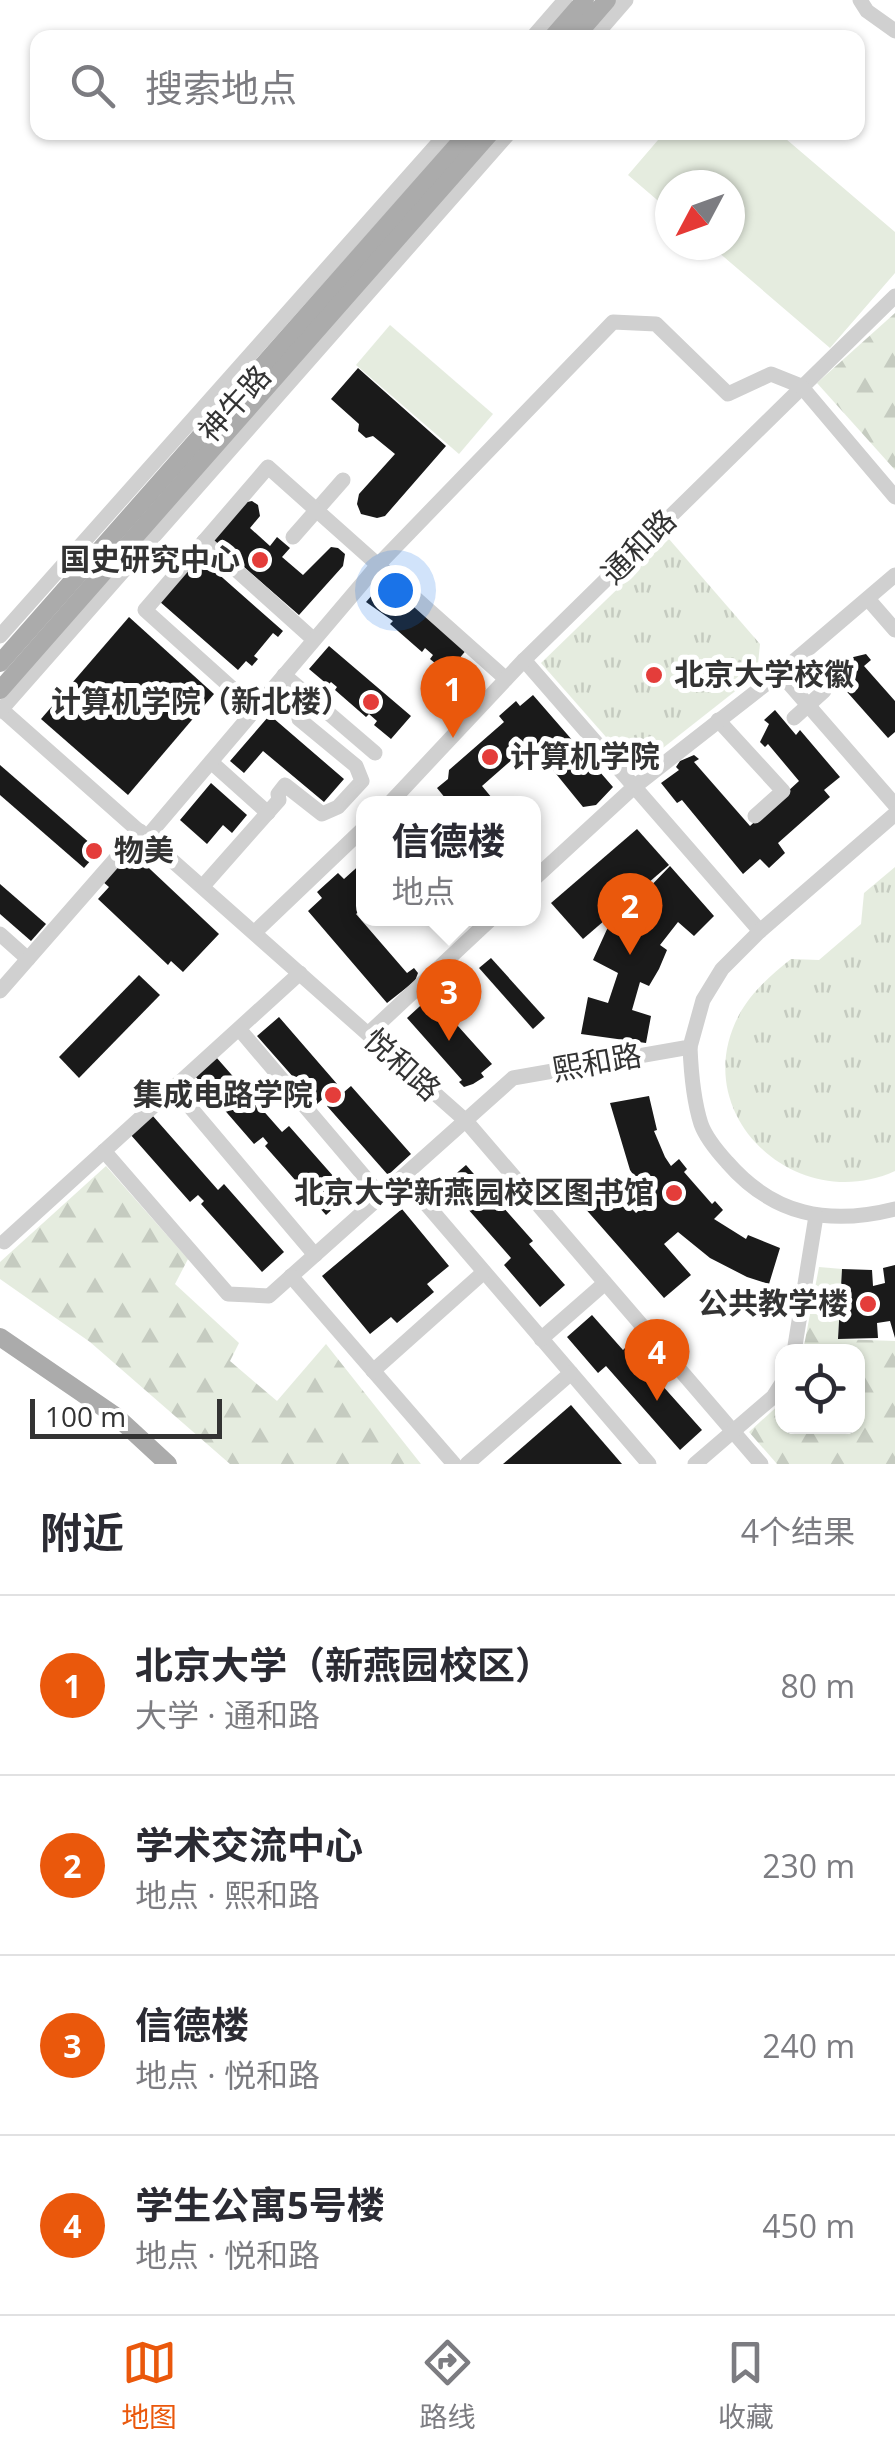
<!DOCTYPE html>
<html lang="zh">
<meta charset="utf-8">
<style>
:root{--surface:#fff;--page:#f2f2f3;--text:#2b2b33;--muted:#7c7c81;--line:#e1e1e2;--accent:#ea580c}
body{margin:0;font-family:"Open Sans","Noto Sans SC",sans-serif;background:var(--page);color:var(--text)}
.controls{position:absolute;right:30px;bottom:30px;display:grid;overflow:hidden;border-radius:20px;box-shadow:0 2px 8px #0004}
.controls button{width:90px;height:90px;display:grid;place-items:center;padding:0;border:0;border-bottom:2px solid var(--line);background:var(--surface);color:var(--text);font:50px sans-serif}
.compass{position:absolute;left:655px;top:170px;width:90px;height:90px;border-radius:50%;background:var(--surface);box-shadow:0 2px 8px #0004;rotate:229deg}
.scale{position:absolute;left:30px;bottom:25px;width:192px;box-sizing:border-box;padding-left:10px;border:5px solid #333;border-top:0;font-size:28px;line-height:35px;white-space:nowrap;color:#333;-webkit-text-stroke:8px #fff;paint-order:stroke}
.you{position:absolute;left:395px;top:590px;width:35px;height:35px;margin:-25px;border:8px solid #fff;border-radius:50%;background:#1a73e8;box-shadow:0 0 0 15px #1a73e833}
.badge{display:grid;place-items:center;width:65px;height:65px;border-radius:50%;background:var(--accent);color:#fff;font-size:32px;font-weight:700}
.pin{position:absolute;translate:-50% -82px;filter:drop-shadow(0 2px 5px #0008)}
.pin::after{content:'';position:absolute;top:52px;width:35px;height:30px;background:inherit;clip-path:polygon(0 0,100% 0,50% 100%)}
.popup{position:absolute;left:356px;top:796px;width:185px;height:130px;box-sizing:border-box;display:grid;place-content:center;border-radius:20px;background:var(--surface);filter:drop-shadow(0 2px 8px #0005);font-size:32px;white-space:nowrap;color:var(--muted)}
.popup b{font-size:38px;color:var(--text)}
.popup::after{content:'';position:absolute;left:50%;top:100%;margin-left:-20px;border:20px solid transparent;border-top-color:var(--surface)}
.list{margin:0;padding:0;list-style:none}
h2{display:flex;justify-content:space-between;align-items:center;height:130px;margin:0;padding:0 40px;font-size:42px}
h2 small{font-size:32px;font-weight:400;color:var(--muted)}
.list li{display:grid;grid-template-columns:65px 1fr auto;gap:30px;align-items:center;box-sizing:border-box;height:180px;padding:0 40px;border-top:2px solid var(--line)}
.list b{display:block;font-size:38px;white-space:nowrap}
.list p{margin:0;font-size:32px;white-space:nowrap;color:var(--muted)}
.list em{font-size:32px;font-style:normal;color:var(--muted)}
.icon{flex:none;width:55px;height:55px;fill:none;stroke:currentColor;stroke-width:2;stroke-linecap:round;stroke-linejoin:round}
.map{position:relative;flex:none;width:895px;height:1464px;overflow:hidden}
.search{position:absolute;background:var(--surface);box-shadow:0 2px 8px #0004;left:30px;right:30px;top:30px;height:110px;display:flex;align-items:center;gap:25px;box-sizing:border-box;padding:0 35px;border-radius:20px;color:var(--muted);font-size:38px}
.sheet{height:850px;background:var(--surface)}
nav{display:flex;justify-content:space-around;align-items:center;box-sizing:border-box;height:140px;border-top:2px solid var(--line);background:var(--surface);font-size:28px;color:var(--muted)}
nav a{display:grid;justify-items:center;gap:5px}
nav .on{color:var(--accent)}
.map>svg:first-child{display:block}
.grass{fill:url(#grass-tufts)}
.forest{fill:url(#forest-firs)}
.pitch{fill:#e5ecdf}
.building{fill:#1a1a1a}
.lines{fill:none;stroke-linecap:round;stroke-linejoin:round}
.minor{stroke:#d0d0d0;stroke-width:15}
.major{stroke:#ababab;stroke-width:18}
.poi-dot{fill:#e43d3a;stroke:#fff;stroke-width:4}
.labels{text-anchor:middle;stroke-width:10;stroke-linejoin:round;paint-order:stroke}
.street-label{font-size:30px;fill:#333;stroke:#fff}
.poi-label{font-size:30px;font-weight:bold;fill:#333;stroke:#fff;text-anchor:end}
</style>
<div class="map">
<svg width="895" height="1464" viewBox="0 0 895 1464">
<defs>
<pattern id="grass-tufts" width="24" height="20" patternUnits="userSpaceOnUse" patternTransform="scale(2.5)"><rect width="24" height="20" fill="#e5ecdf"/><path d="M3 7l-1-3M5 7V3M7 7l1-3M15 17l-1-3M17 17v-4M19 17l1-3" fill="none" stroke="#c5cbc0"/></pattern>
<pattern id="forest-firs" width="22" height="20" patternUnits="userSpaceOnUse" patternTransform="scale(2.5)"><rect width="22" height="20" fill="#e5ecdf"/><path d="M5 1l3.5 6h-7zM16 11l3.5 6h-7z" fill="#c5cbc0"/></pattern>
</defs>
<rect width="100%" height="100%" fill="#fff"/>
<g class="grass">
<polygon points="669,539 760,644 757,674 635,770 541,663"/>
<path d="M895,867V1171C797,1216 686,1115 739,1015C751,992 771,975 791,959L819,960L861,924L864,893Z"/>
</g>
<g class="forest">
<polygon points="895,313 895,470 817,383"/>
<polygon points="106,1166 188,1259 175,1284 239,1343 230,1361 277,1401 326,1344 421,1464 230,1464 90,1342 0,1279 0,1262"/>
<polygon points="819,1267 842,1269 838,1339 895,1341 895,1464 777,1464 749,1432 782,1402 782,1426 858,1426 858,1352 803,1351"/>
</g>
<g class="pitch">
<polygon points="664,133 779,133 895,232 895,273 830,348 710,245 730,245 730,185 670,185 670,211 628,175"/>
<polygon points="390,325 493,414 459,454 356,365"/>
</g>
<g class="building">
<polygon points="358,368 446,446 385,516 377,518 361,514 357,504 359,494 395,454 373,436 366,438 358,431 359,424 331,399"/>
<polygon points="252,501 258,505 260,516 250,528 270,546 277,537 290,548 282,557 303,575 331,547 338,548 345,554 343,566 299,615 212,539 247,502"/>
<polygon points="198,556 283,631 278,637 273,633 254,656 258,659 252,666 246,661 238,670 159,601"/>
<polygon points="387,578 468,648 447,673 430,659 433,655 425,648 422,652 390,624 393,621 366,602"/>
<polygon points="129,617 214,694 128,795 41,719"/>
<polygon points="329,646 411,716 391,739 374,725 377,721 369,714 366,717 335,690 337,687 331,682 328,685 309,669"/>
<polygon points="866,654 871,660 864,666 895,701 895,732 888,738 840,684 831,693 819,679 841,660"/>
<polygon points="533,695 613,787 596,805 583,807 531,743 482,786 497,804 450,804 437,788 448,779 449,770 504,722 499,716 516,701 520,706"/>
<polygon points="775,710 796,735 800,730 840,777 824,790 830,797 778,843 785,853 769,868 760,859 743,874 682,800 677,803 661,783 679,770 676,767 680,761 694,755 699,759 694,762 750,826 799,781 768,744 765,747 760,742 769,724 764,720"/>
<polygon points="268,717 272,717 344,779 324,802 263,751 244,773 230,761"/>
<polygon points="0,765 99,851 84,868 0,795"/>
<polygon points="211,783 247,815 232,833 223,825 207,844 180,820"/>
<polygon points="637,829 669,865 583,939 551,903"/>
<polygon points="134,854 219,934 183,972 171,961 168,965 98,899 109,887 102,881 124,857"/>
<polygon points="364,861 364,907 356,914 407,973 414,968 418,973 415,981 387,1003 308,911 322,898 317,892 338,873 344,879"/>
<polygon points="670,866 714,916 694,936 678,922 660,945 667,950 659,969 649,986 640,982 632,1010 651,1016 646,1043 581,1034 588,997 608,1003 618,973 593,960 613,916 638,932 658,906 644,893"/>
<polygon points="0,884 46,924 31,941 0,914"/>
<polygon points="491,958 545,1018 533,1029 479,968"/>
<polygon points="139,975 160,995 79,1078 59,1057"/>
<polygon points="431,996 492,1064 481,1073 484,1077 473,1084 464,1087 459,1082 462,1080 407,1018"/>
<polygon points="279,1017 344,1092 351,1086 411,1154 388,1175 327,1106 330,1103 325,1097 317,1104 257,1036"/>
<polygon points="216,1057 282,1132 289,1126 349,1194 326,1215 265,1146 268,1143 263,1137 254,1144 195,1076"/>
<polygon points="649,1096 657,1130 654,1131 665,1157 671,1166 679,1159 687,1169 684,1172 712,1204 715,1201 723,1210 714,1219 746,1239 748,1235 780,1248 769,1284 747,1277 710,1258 678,1232 664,1244 691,1275 664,1298 583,1206 609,1183 636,1213 651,1200 630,1170 610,1103"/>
<polygon points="152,1115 218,1190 224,1184 284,1252 262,1272 201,1204 204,1201 198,1195 190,1202 130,1134"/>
<polygon points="466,1165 533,1241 529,1244 565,1285 540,1307 504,1265 511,1258 445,1183"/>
<polygon points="402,1209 449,1266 427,1284 434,1292 397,1323 391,1317 370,1334 322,1276"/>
<polygon points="895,1265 895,1338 890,1321 877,1323 878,1338 838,1339 842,1269 872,1270 873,1286 885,1283 883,1268"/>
<polygon points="592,1315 623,1350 627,1346 702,1430 680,1450 606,1366 598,1373 567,1337"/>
<polygon points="571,1405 622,1464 503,1464"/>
</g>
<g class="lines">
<g class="minor">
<polyline points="860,0 867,11 895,31"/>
<polyline points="532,38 565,0"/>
<polyline points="593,38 626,0"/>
<polyline points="293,537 343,480"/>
<polyline points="204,541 313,639"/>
<polyline points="868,599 895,630"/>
<polyline points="0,636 448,132"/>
<polyline points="524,660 760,931"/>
<polyline points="780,673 895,805"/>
<polyline points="284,675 375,753"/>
<polyline points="0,708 466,1121 761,1464"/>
<polyline points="255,709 145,610 268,467 506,679"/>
<polyline points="0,711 510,132"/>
<polyline points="794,718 824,691"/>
<polyline points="718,720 783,791 755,816"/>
<polyline points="211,762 268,813"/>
<polyline points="389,804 524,660 895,296"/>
<polyline points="147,837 377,566 613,322 656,324 728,394 771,374 801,386 895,497"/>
<polyline points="534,879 634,787 780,673 895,575"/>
<polyline points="203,886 279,800 278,794 285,785 322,814 338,807 362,781 356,766 299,719"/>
<polyline points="255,932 364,828"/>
<polyline points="0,934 28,959"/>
<polyline points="0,991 140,831"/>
<polyline points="240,1030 381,1196"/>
<polyline points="368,1034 492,918"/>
<path d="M690,1047C691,1072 693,1099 701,1124C706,1138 717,1151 727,1162C773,1215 828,1226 895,1209"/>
<polyline points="174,1088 315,1255"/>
<polyline points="104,1151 228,1294 269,1296 513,1078 690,1047 703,1000 722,969 760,931 895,814"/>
<polyline points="403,1177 649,1464"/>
<polyline points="4,1242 300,973"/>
<polyline points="291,1276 454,1464"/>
<polyline points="541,1339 605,1283"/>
<polyline points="794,1352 816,1216"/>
<polyline points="373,1371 484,1272"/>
<polyline points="467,1464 571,1373"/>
<polyline points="695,1464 773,1397 782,1383"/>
</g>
<g class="major">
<polyline points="552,38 585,0"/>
<polyline points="574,38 607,0"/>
<polyline points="0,663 469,132"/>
<polyline points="0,690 491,132"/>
<polyline points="0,1337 117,1417 168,1464"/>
</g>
</g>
<g class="poi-dot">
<circle cx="260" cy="560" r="10"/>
<circle cx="654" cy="675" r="10"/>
<circle cx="371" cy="702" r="10"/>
<circle cx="490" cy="757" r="10"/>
<circle cx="94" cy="851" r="10"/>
<circle cx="333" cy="1095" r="10"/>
<circle cx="674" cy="1193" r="10"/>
<circle cx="868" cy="1304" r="10"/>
</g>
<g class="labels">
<g class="street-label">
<text transform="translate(235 404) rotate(-48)" y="10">神牛路</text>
<text transform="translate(639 547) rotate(-45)" y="10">通和路</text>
<text transform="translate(597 1063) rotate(-10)" y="10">熙和路</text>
<text transform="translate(402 1065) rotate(42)" y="10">悦和路</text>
</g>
<g class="poi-label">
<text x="240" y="570">国史研究中心</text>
<text x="674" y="685" text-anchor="start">北京大学校徽</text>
<text x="351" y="712">计算机学院（新北楼）</text>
<text x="510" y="767" text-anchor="start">计算机学院</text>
<text x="114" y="861" text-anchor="start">物美</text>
<text x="313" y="1105">集成电路学院</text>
<text x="654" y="1203">北京大学新燕园校区图书馆</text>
<text x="848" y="1314">公共教学楼</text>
</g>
</g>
</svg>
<div class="controls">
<button><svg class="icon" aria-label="locate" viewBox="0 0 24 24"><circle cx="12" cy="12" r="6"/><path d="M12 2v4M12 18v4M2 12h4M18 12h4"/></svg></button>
</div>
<svg class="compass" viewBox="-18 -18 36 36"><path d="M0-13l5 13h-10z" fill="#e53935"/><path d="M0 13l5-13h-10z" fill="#7c7c81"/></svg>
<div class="scale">100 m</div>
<div class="you"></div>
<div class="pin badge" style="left:453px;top:738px">1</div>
<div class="pin badge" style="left:630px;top:955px">2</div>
<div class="pin badge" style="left:449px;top:1041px">3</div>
<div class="popup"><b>信德楼</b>地点</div>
<div class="pin badge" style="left:657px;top:1401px">4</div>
<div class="search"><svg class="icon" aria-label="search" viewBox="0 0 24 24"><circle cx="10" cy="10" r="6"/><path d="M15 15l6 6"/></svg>搜索地点</div>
</div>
<section class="sheet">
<h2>附近<small>4个结果</small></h2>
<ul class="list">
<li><span class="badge">1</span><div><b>北京大学（新燕园校区）</b><p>大学 · 通和路</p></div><em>80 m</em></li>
<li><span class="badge">2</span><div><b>学术交流中心</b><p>地点 · 熙和路</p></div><em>230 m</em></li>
<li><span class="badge">3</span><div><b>信德楼</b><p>地点 · 悦和路</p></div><em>240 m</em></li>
<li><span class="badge">4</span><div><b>学生公寓5号楼</b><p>地点 · 悦和路</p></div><em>450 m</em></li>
</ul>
</section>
<nav>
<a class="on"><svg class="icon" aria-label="map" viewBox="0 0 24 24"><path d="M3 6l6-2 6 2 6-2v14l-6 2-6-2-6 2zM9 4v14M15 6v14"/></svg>地图</a>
<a><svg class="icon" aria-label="directions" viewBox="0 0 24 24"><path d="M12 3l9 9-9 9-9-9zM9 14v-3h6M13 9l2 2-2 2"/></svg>路线</a>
<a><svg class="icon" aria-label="saved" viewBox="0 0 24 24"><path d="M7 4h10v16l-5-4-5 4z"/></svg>收藏</a>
</nav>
